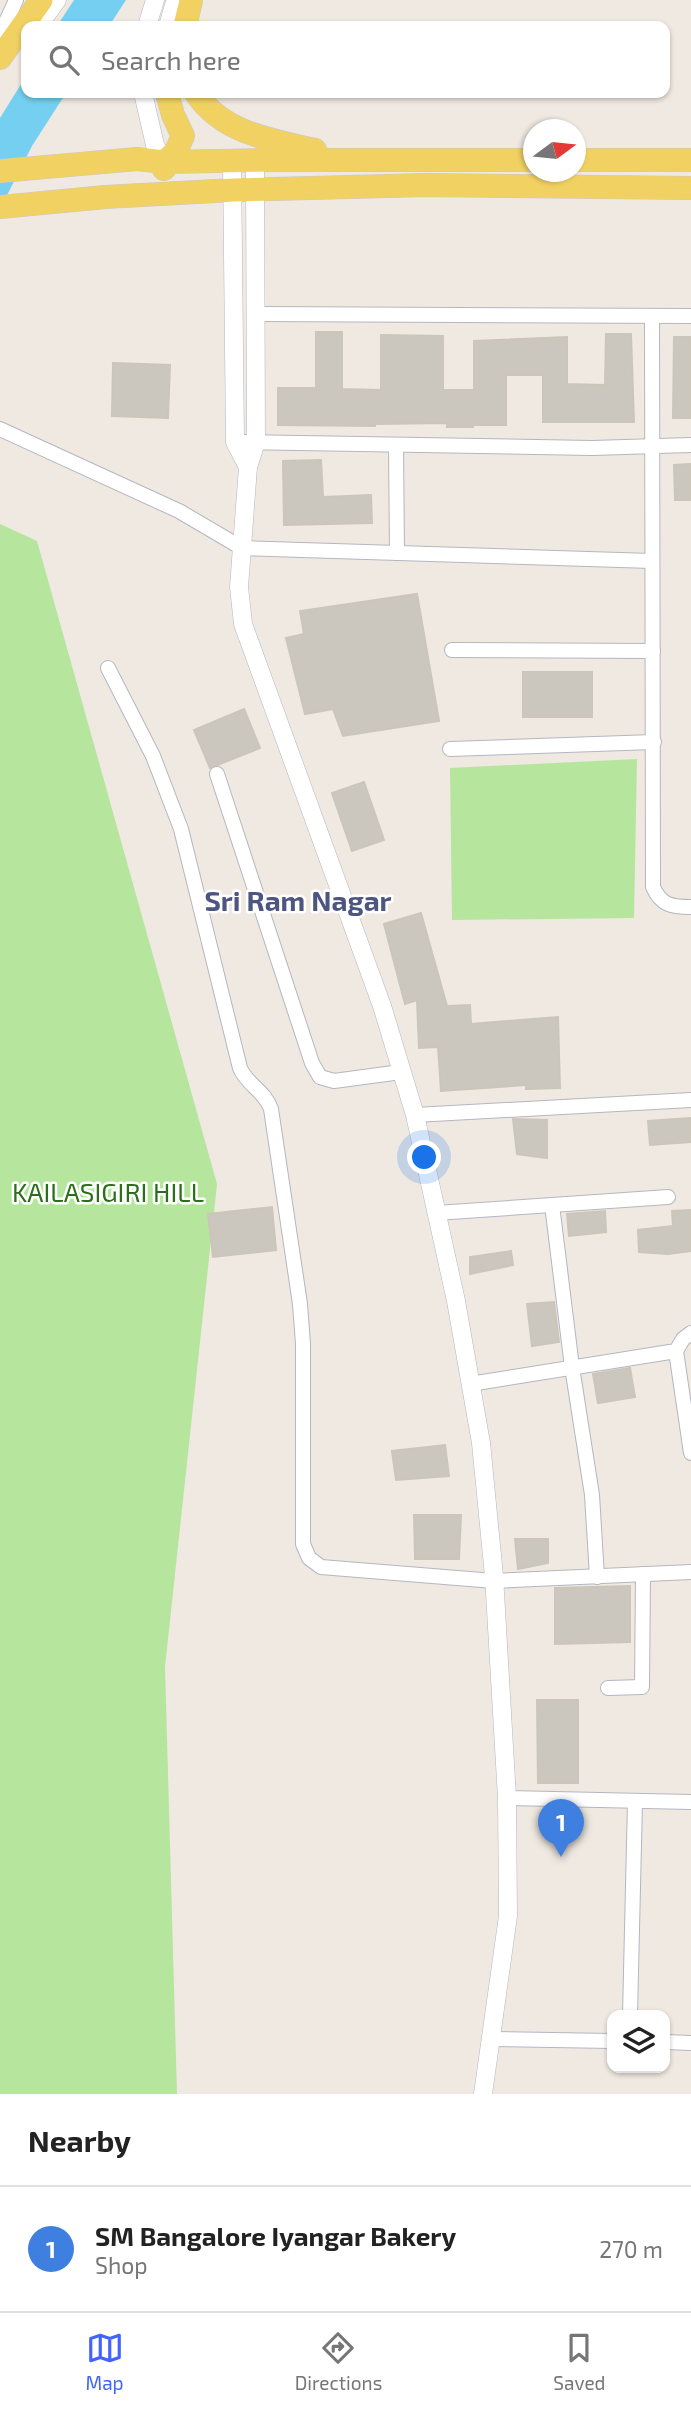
<!DOCTYPE html>
<style>
:root{--surface:#fff;--page:#f6f6f6;--text:#222;--muted:#767676;--line:#e0e0e0;--accent:#4264fb}
body{margin:0;font-family:"Exo 2",sans-serif;background:var(--page);color:var(--text)}
.controls{position:absolute;right:21px;bottom:21px;display:grid;overflow:hidden;border-radius:14px;box-shadow:0 2px 5px #0004}
.controls button{width:63px;height:63px;display:grid;place-items:center;padding:0;border:0;border-bottom:2px solid var(--line);background:var(--surface);color:var(--text);font:35px sans-serif}
.compass{position:absolute;left:523px;top:119px;width:63px;height:63px;border-radius:50%;background:var(--surface);box-shadow:0 2px 5px #0004;rotate:75deg}
.you{position:absolute;left:425px;top:1158px;width:24px;height:24px;margin:-18px;border:5px solid #fff;border-radius:50%;background:#1a73e8;box-shadow:0 0 0 10px #1a73e833}
.badge{display:grid;place-items:center;width:46px;height:46px;border-radius:50%;background:var(--accent);color:#fff;font-size:23px;font-weight:700}
.pin{position:absolute;translate:-50% -58px;filter:drop-shadow(0 2px 4px #0008)}
.pin::after{content:'';position:absolute;top:37px;width:24px;height:21px;background:inherit;clip-path:polygon(0 0,100% 0,50% 100%)}
.list{margin:0;padding:0;list-style:none}
h2{display:flex;justify-content:space-between;align-items:center;height:91px;margin:0;padding:0 28px;font-size:30px}
h2 small{font-size:23px;font-weight:400;color:var(--muted)}
.list li{display:grid;grid-template-columns:46px 1fr auto;gap:21px;align-items:center;box-sizing:border-box;height:126px;padding:0 28px;border-top:2px solid var(--line)}
.list b{display:block;font-size:26px;white-space:nowrap}
.list p{margin:0;font-size:23px;white-space:nowrap;color:var(--muted)}
.list em{font-size:23px;font-style:normal;color:var(--muted)}
.icon{flex:none;width:38px;height:38px;fill:none;stroke:currentColor;stroke-width:2;stroke-linecap:round;stroke-linejoin:round}
.map{position:relative;flex:none;width:691px;height:2094px;overflow:hidden}
.search{position:absolute;background:var(--surface);box-shadow:0 2px 5px #0004;left:21px;right:21px;top:21px;height:77px;display:flex;align-items:center;gap:18px;box-sizing:border-box;padding:0 24px;border-radius:14px;color:var(--muted);font-size:26px}
.sheet{height:217px;background:var(--surface)}
nav{display:flex;justify-content:space-around;align-items:center;box-sizing:border-box;height:98px;border-top:2px solid var(--line);background:var(--surface);font-size:19px;color:var(--muted)}
nav a{display:grid;justify-items:center;gap:4px}
nav .on{color:var(--accent)}
.map>svg:first-child{display:block}
.green{fill:#b6e59e}
.water{fill:#75cff0}
.building{fill:#cbc7bf;stroke:#cbc5ba;stroke-width:2}
.lines{fill:none;stroke-linecap:round;stroke-linejoin:round}
.minor-casing{stroke:#b4b7c1;stroke-width:16}
.tertiary-casing{stroke:#b4b7c1;stroke-width:19}
.primary-casing{stroke:#c9c9c9;stroke-width:24}
.minor{stroke:#fff;stroke-width:14}
.tertiary{stroke:#fff;stroke-width:18}
.primary{stroke:#f2d163;stroke-width:23}
.labels{text-anchor:middle;stroke-width:5;stroke-linejoin:round;paint-order:stroke}
.park-label{font-size:26px;fill:#2c6e1b;stroke:#fff}
.neighbourhood-label{font-size:28px;font-weight:bold;fill:#4d5680;stroke:#fff}
</style>
<div class="map">
<svg width="691" height="2094" viewBox="0 0 691 2094">
<rect width="100%" height="100%" fill="#efe9e1"/>
<g class="green">
<polygon points="0,524 37,541 217,1184 165,1667 177,2094 0,2094"/>
<polygon points="637,759 634,918 452,920 450,768"/>
</g>
<g class="water">
<polygon points="74,0 126,0 109,26 57,26"/>
<polygon points="26,76 26,93 66,93 32,146 0,209 0,118"/>
</g>
<g class="building">
<polygon points="316,332 342,332 342,389 381,390 381,335 443,336 443,390 474,390 474,341 567,337 567,384 605,385 606,334 631,334 634,422 543,422 543,375 506,375 506,425 473,425 473,427 447,427 447,423 375,424 375,426 278,425 278,388 316,388"/>
<polygon points="674,337 691,337 691,418 673,418"/>
<polygon points="113,363 170,365 168,418 112,416"/>
<polygon points="321,460 323,497 371,495 372,523 284,525 283,461"/>
<polygon points="691,464 691,500 675,500 674,465"/>
<polygon points="417,594 439,721 343,736 333,709 305,714 286,638 304,634 300,611"/>
<rect x="523" y="672" width="69" height="45"/>
<polygon points="244,709 260,748 210,768 194,730"/>
<polygon points="364,782 384,840 352,851 332,793"/>
<polygon points="421,913 447,1006 470,1005 471,1024 558,1017 560,1088 526,1089 526,1085 441,1091 438,1047 419,1048 417,1000 405,1004 384,924"/>
<polygon points="691,1118 691,1142 650,1145 648,1121"/>
<polygon points="513,1119 547,1120 547,1158 517,1154"/>
<polygon points="272,1207 276,1250 213,1257 208,1214"/>
<polygon points="691,1210 691,1251 668,1254 639,1252 638,1230 673,1226 672,1211"/>
<polygon points="605,1211 606,1232 569,1236 567,1214"/>
<polygon points="511,1251 513,1265 470,1274 470,1257"/>
<polygon points="554,1302 559,1342 532,1346 527,1304"/>
<polygon points="630,1368 635,1397 598,1403 593,1374"/>
<polygon points="445,1445 449,1476 396,1480 392,1451"/>
<polygon points="414,1515 461,1515 459,1559 415,1559"/>
<polygon points="515,1539 548,1539 548,1563 518,1569"/>
<polygon points="630,1586 630,1642 555,1644 555,1588"/>
<polygon points="537,1700 578,1700 578,1783 538,1783"/>
</g>
<g class="lines">
<g class="minor-casing">
<g id="minor">
<polyline points="6,51 5,24 16,0"/>
<polyline points="257,314 691,316"/>
<path d="M652,316L653,887C661,905 671,907 691,907"/>
<polyline points="0,429 179,511 242,548 652,561"/>
<polyline points="235,442 592,448 691,445"/>
<polyline points="396,445 397,553"/>
<polyline points="452,650 653,651"/>
<path d="M108,668L153,756L181,829L240,1068C247,1085 265,1091 271,1109L300,1304L303,1344V1544L309,1558L321,1567L494,1581L691,1572"/>
<polyline points="450,749 654,742"/>
<polyline points="217,774 312,1063 320,1077 334,1081 401,1072"/>
<polyline points="415,1115 691,1100"/>
<polyline points="552,1205 572,1367 592,1495 597,1577"/>
<polyline points="436,1213 668,1197"/>
<polyline points="676,1351 691,1453"/>
<polyline points="470,1384 676,1351 683,1339 691,1333"/>
<polyline points="608,1688 642,1687 643,1574"/>
<polyline points="507,1798 691,1802"/>
<polyline points="630,2015 635,1801"/>
<polyline points="491,2039 612,2041"/>
<polyline points="665,2042 691,2043"/>
</g>
</g>
<g class="tertiary-casing">
<g id="tertiary">
<polyline points="38,26 57,0"/>
<polyline points="147,26 155,0"/>
<polyline points="168,26 174,5"/>
<polyline points="143,93 155,145 165,162"/>
<polyline points="255,160 256,442 248,467 239,587 243,624 382,1006 415,1115 456,1301 481,1443 494,1576 507,1798 508,1916 483,2094"/>
<polyline points="232,161 235,442 248,467"/>
</g>
</g>
<g class="primary-casing">
<g id="primary">
<polyline points="185,26 191,1"/>
<polyline points="0,58 41,0"/>
<path d="M196,93C222,133 271,140 315,150"/>
<polyline points="576,160 691,160"/>
<polyline points="164,169 165,162 176,151 183,136 173,115 167,93"/>
<polyline points="0,171 137,159 165,162 269,160 534,160"/>
<polyline points="0,207 105,197 234,190 425,185 691,188"/>
</g>
</g>
<use href="#minor" class="minor"/>
<use href="#tertiary" class="tertiary"/>
<use href="#primary" class="primary"/>
</g>
<g class="labels">
<g class="park-label">
<text x="108" y="1202">KAILASIGIRI HILL</text>
</g>
<g class="neighbourhood-label">
<text x="298" y="911">Sri Ram Nagar</text>
</g>
</g>
</svg>
<div class="controls">
<button><svg class="icon" aria-label="layers" viewBox="0 0 24 24"><path d="M12 4l9 5-9 5-9-5zM3 14l9 5 9-5"/></svg></button>
</div>
<svg class="compass" viewBox="-18 -18 36 36"><path d="M0-13l5 13h-10z" fill="#e53935"/><path d="M0 13l5-13h-10z" fill="#767676"/></svg>
<div class="you"></div>
<div class="pin badge" style="left:561px;top:1857px;background:#3f7fe0">1</div>
<div class="search"><svg class="icon" aria-label="search" viewBox="0 0 24 24"><circle cx="10" cy="10" r="6"/><path d="M15 15l6 6"/></svg>Search here</div>
</div>
<section class="sheet">
<h2>Nearby<small></small></h2>
<ul class="list">
<li><span class="badge" style="background:#3f7fe0">1</span><div><b>SM Bangalore Iyangar Bakery</b><p>Shop</p></div><em>270 m</em></li>
</ul>
</section>
<nav>
<a class="on"><svg class="icon" aria-label="map" viewBox="0 0 24 24"><path d="M3 6l6-2 6 2 6-2v14l-6 2-6-2-6 2zM9 4v14M15 6v14"/></svg>Map</a>
<a><svg class="icon" aria-label="directions" viewBox="0 0 24 24"><path d="M12 3l9 9-9 9-9-9zM9 14v-3h6M13 9l2 2-2 2"/></svg>Directions</a>
<a><svg class="icon" aria-label="saved" viewBox="0 0 24 24"><path d="M7 4h10v16l-5-4-5 4z"/></svg>Saved</a>
</nav>
